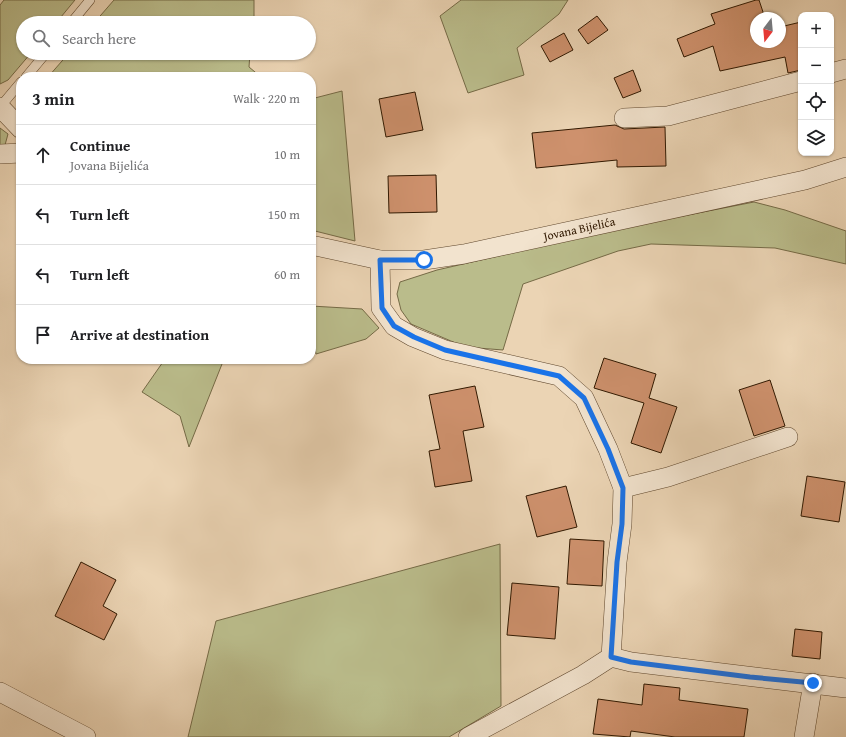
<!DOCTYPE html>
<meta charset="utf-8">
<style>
:root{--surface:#fff;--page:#f2f2f2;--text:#202124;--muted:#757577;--line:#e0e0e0}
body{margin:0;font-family:"Gentium Book Plus",serif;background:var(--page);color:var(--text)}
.controls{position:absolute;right:12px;top:12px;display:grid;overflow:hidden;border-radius:8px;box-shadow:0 1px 3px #0004}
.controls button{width:36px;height:36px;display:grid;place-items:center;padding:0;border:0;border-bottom:1px solid var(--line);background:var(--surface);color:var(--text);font:20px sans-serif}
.compass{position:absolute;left:750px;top:12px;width:36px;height:36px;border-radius:50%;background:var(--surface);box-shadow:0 1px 3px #0004;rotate:196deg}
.stop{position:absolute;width:12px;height:12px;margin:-9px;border:3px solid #1a73e8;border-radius:50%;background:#fff}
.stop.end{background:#1a73e8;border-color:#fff;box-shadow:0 1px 4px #0008}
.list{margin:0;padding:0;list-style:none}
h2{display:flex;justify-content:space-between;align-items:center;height:52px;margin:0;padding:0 16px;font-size:17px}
h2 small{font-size:13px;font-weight:400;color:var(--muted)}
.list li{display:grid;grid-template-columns:26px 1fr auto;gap:12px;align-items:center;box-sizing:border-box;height:60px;padding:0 16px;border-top:1px solid var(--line)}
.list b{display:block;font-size:15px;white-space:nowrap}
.list p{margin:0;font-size:13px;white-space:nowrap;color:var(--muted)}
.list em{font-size:13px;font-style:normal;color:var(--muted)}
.icon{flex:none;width:22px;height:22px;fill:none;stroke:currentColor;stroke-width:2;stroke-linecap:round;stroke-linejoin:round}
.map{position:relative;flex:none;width:846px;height:737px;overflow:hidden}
.search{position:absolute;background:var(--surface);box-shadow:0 1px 3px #0004;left:16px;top:16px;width:300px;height:44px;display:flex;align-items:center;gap:10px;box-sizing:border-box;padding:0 14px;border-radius:22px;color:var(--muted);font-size:15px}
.panel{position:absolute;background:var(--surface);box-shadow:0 1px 3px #0004;left:16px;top:72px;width:300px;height:292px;border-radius:16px}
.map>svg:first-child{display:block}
.green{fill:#babc8b;stroke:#756a46}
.building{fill:#ce916d;stroke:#301800}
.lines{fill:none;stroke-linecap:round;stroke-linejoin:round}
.service-casing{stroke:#5f472d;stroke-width:10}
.minor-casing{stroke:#5f472d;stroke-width:20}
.service{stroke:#f2e3ce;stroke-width:9}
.minor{stroke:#f2e3ce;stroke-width:19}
.route{stroke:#1a73e8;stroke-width:5}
.labels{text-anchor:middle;stroke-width:4;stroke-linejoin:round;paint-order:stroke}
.street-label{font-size:12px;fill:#301800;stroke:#f2e3ce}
</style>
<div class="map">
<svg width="846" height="737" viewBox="0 0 846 737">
<rect width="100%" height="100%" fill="#ebd4b4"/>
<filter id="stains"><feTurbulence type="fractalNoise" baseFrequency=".005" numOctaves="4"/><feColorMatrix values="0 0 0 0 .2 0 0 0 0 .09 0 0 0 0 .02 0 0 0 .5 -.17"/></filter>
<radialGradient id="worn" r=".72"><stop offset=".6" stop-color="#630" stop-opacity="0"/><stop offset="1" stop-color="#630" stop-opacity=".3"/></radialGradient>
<g class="green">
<polygon points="4,0 75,0 56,23 23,23 23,53 31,53 8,80 0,84 0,5"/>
<polygon points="114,0 254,0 254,23 94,23"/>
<polygon points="461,0 568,0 559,14 517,48 524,75 468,93 440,16"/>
<polygon points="69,53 250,53 249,67 261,77 48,77"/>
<polygon points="342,91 355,241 311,230 311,99"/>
<polygon points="0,128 8,134 5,145 0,146"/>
<polygon points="754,202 785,210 846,231 846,264 775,248 651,244 618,251 523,284 503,350 465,347 411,324 401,310 397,294 400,282 437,270 616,229"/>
<polygon points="311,306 362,309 379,328 366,339 316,354 311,328"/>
<polygon points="165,359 224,359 189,447 180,416 142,392"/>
<polygon points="500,544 501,706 449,737 188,737 216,621"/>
</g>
<g class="building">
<polygon points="756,0 759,0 765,18 756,18 756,42 780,42 780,27 801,22 801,70 788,73 785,57 720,71 713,46 684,57 677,39 715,24 711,14"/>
<polygon points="597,16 608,30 588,44 578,30"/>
<polygon points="564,33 573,50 550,62 541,46"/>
<polygon points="633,70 641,91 623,98 614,78"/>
<polygon points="415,92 423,130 386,137 379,99"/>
<polygon points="615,125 624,129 665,127 666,166 617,167 617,160 536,168 532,133"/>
<polygon points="436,175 437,212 389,213 388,176"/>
<polygon points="604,358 656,374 649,398 677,407 661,453 631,443 644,403 594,388"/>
<polygon points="770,380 785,426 754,436 739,390"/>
<polygon points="475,386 484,427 463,431 472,481 435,487 429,451 440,449 429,395"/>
<polygon points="807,476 845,482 839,522 801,516"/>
<polygon points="566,486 577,527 537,537 526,496"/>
<polygon points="570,539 604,541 602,586 567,584"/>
<polygon points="81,562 116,580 103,606 117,614 104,640 55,616"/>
<polygon points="512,583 559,587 555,639 507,635"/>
<polygon points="795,629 822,632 820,659 792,656"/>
<polygon points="644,684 680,688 679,700 748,709 744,737 675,737 631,731 630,737 593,734 598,699 642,705"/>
</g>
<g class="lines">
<g class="service-casing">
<g id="service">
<polyline points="71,23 90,0"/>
<polyline points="26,77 46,53"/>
<polyline points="0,107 21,82"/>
</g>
</g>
<g class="minor-casing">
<g id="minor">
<polyline points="831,73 846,69"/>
<polyline points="0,107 21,129"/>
<polyline points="624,118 668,116 801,81"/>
<polyline points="0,154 21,153"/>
<path id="s1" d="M311,245L380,260H424L464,254L805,180L846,167"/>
<polyline points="380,260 381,308 394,326 413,337 445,350 559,376 584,398 608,449 623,488 622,524 617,562 611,657 631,662 846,688"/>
<polyline points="623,488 668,477 788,437"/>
<polyline points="0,692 86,737"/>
<polyline points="468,737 583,675 611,657"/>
<polyline points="804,737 813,683"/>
</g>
</g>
<use href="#service" class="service"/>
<use href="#minor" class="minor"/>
</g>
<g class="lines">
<polyline class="route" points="424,260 380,260 382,308 394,326 414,337 445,350 559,376 584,398 608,449 623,488 622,524 617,562 611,657 631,662 750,677 813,683"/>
</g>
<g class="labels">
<g class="street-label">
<text dy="4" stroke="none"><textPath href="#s1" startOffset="273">Jovana Bijelića</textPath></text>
</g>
</g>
<rect width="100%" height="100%" filter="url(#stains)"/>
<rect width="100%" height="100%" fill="url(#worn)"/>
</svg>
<div class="controls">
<button>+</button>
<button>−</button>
<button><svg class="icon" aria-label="locate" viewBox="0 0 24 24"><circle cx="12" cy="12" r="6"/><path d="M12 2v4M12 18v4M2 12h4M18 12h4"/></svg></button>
<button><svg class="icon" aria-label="layers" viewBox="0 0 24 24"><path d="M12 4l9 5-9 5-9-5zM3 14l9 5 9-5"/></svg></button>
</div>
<svg class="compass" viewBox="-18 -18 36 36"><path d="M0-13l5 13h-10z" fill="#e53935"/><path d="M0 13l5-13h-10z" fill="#757577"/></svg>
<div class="stop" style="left:424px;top:260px"></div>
<div class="stop end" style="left:813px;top:683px"></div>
<div class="search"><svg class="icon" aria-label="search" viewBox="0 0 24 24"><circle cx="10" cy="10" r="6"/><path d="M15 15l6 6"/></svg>Search here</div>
<section class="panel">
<h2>3 min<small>Walk · 220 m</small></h2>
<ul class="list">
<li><svg class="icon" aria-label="ahead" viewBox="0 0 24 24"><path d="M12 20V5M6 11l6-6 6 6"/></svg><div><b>Continue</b><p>Jovana Bijelića</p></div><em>10 m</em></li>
<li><svg class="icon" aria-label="left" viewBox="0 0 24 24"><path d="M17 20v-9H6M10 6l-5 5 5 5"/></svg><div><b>Turn left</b></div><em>150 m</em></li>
<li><svg class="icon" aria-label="left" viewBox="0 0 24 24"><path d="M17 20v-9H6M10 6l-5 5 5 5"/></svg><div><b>Turn left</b></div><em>60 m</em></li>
<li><svg class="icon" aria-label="arrive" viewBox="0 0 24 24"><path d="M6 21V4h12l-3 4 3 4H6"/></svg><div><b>Arrive at destination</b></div></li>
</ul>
</section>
</div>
